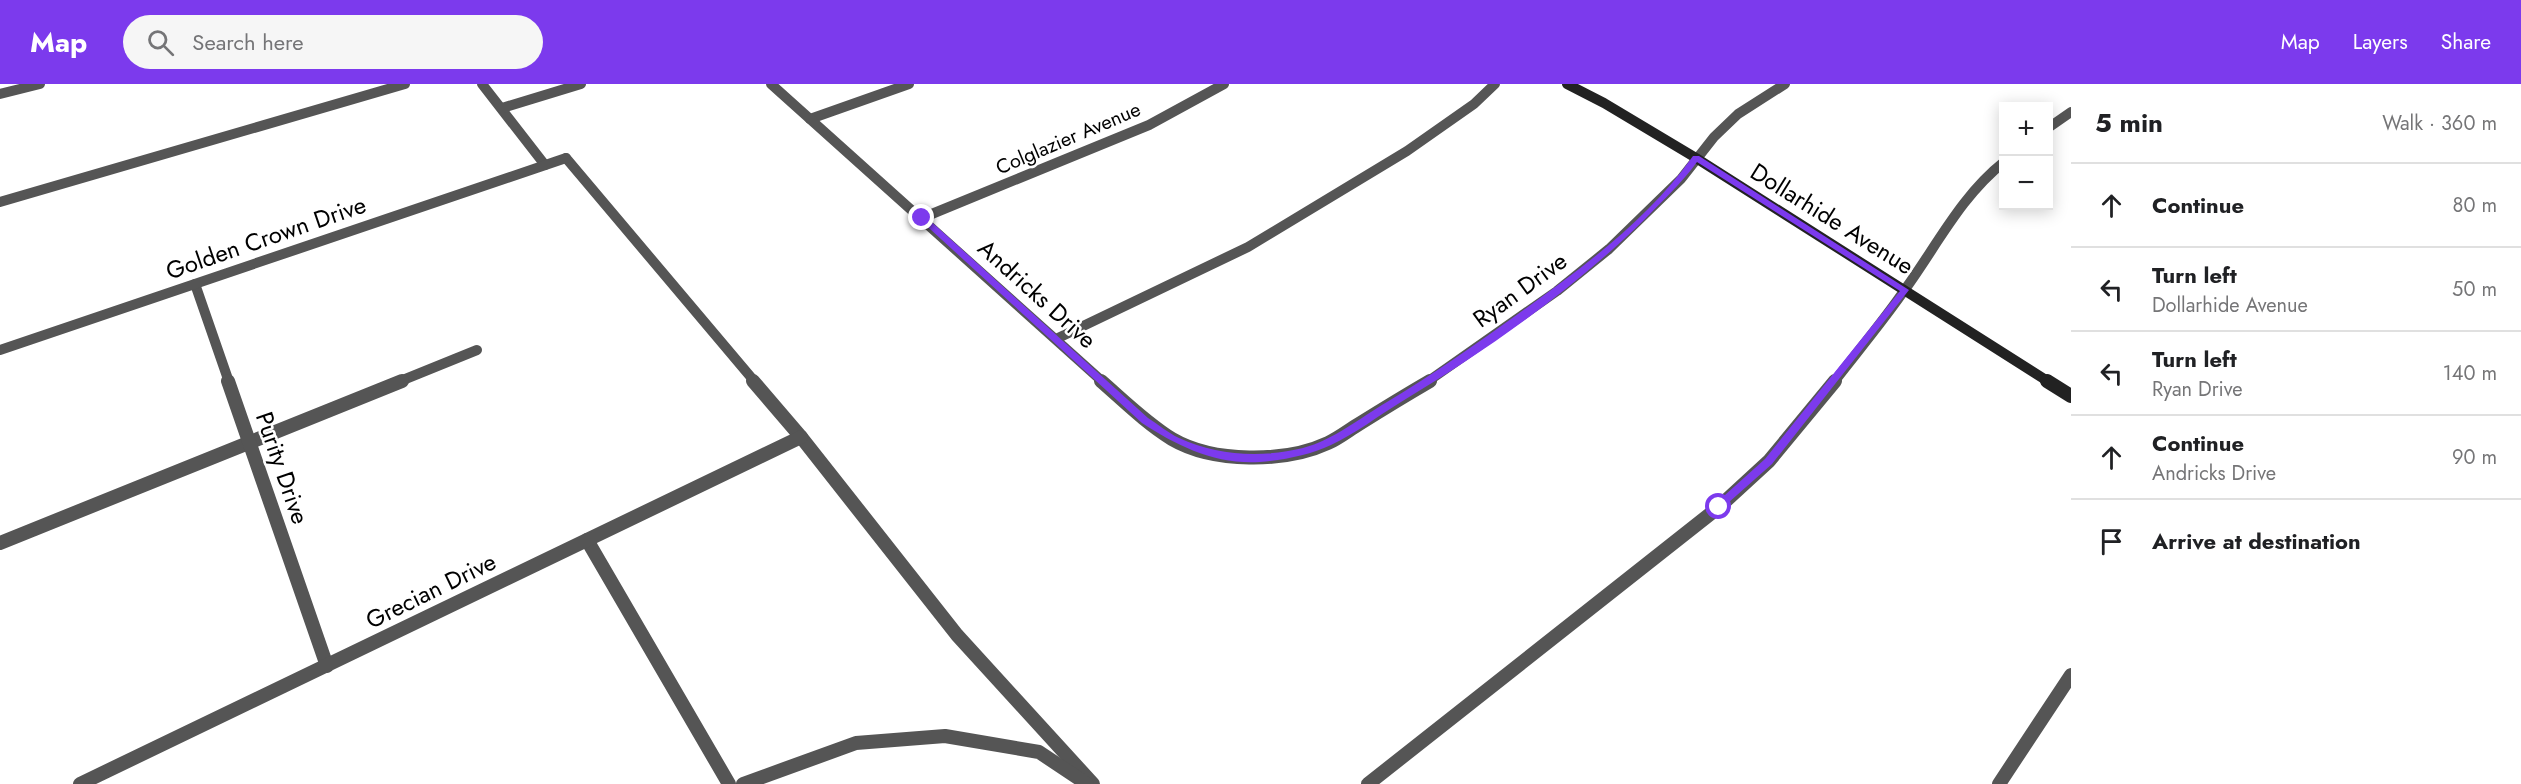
<!DOCTYPE html>
<meta charset="utf-8">
<style>
:root{--surface:#fff;--page:#f6f6f6;--text:#202124;--muted:#757577;--line:#e0e0e0;--accent:#7c3aed}
body{margin:0;font-family:Jost,sans-serif;background:var(--page);color:var(--text)}
.controls{position:absolute;right:18px;top:18px;display:grid;overflow:hidden;border-radius:0px;box-shadow:0 3px 15px #0003}
.controls button{width:54px;height:54px;display:grid;place-items:center;padding:0;border:0;border-bottom:2px solid var(--line);background:var(--surface);color:var(--text);font:30px sans-serif}
.stop{position:absolute;width:18px;height:18px;margin:-14px;border:4px solid #7c3aed;border-radius:50%;background:#fff}
.stop.end{background:#7c3aed;border-color:#fff;box-shadow:0 2px 6px #0008}
.list{margin:0;padding:0;list-style:none}
h2{display:flex;justify-content:space-between;align-items:center;height:78px;margin:0;padding:0 24px;font-size:26px}
h2 small{font-size:20px;font-weight:400;color:var(--muted)}
.list li{display:grid;grid-template-columns:39px 1fr auto;gap:18px;align-items:center;box-sizing:border-box;height:84px;padding:0 24px;border-top:2px solid var(--line)}
.list b{display:block;font-size:22px;white-space:nowrap}
.list p{margin:0;font-size:20px;white-space:nowrap;color:var(--muted)}
.list em{font-size:20px;font-style:normal;color:var(--muted)}
.icon{flex:none;width:33px;height:33px;fill:none;stroke:currentColor;stroke-width:2;stroke-linecap:round;stroke-linejoin:round}
.map{position:relative;flex:none;width:2071px;height:700px;overflow:hidden}
header{display:flex;align-items:center;gap:36px;box-sizing:border-box;height:84px;padding:0 30px;background:var(--accent);color:#fff}
header strong{font-size:28px}
nav{display:flex;gap:33px;margin-inline-start:auto;font-size:21px}
.search{width:420px;height:54px;background:var(--page);display:flex;align-items:center;gap:15px;box-sizing:border-box;padding:0 21px;border-radius:33px;color:var(--muted);font-size:22px}
main{display:flex}
aside{flex:1;background:var(--surface)}
.map>svg:first-child{display:block}
.lines{fill:none;stroke-linecap:round;stroke-linejoin:round}
.lane-far1{stroke:#555;stroke-width:10}
.lane{stroke:#555;stroke-width:14}
.street-far1{stroke:#555;stroke-width:10}
.street{stroke:#555;stroke-width:14}
.secondary-far1{stroke:#222;stroke-width:10}
.secondary{stroke:#222;stroke-width:14}
.route{fill:#7c3aed}
.labels{text-anchor:middle;stroke-width:5;stroke-linejoin:round;paint-order:stroke}
.far-street-label{font-size:20px;fill:#000;stroke:#fff}
.street-label{font-size:24px;fill:#000;stroke:#fff}
</style>
<header>
<strong>Map</strong>
<div class="search"><svg class="icon" aria-label="search" viewBox="0 0 24 24"><circle cx="10" cy="10" r="6"/><path d="M15 15l6 6"/></svg>Search here</div>
<nav><a>Map</a><a>Layers</a><a>Share</a></nav>
</header>
<main>
<div class="map">
<svg width="2071" height="700" viewBox="0 0 2071 700">
<rect width="100%" height="100%" fill="#fff"/>
<g class="lines">
<g class="lane-far1">
<polyline points="810,35 909,0"/>
<polyline points="2048,44 2071,28"/>
<polyline points="566,74 755,298"/>
<polyline points="0,118 405,0"/>
<polyline points="1056,255 1248,163 1407,67 1474,20 1495,0"/>
<polyline points="398,298 477,266"/>
<path d="M1834,298C1858,267 1884,236 1906,204C1937,161 1962,111 2004,78"/>
</g>
<g class="lane">
<polyline points="753,297 801,353 957,551 1093,700"/>
<polyline points="587,456 729,700"/>
<polyline points="0,459 402,297"/>
<polyline points="743,700 856,659 945,652 1039,668 1087,700"/>
<polyline points="1368,700 1719,423 1769,377 1835,297"/>
</g>
<g class="street-far1">
<polyline points="482,0 545,81"/>
<polyline points="771,0 1103,298"/>
<polyline points="0,10 40,0"/>
<polyline points="502,24 581,0"/>
<polyline points="922,134 1149,41 1224,0"/>
<polyline points="195,200 229,298"/>
<polyline points="0,266 566,74"/>
<polyline points="1427,298 1557,207 1609,165 1681,95 1714,53 1738,30 1785,0"/>
</g>
<g class="street">
<polyline points="228,297 327,582"/>
<path d="M1101,297C1124,317 1146,339 1172,355C1213,379 1285,379 1328,359C1339,354 1349,346 1359,340C1383,325 1406,311 1430,297"/>
<polyline points="80,700 801,353"/>
<polyline points="1999,700 2071,591"/>
</g>
<polyline class="secondary-far1" points="1567,0 1604,19 1696,74 2049,298"/>
<polyline class="secondary" points="2047,297 2071,312"/>
</g>
<path class="route" d="M1693,72H1699L1909,206L1772,380L1719,427L1715,426V420L1765,375L1900,207L1697,78C1682,99 1663,116 1645,135C1573,206 1487,266 1401,318C1378,332 1355,350 1331,361C1310,371 1284,376 1260,378C1216,381 1177,362 1142,339L918,134L925,132L1148,334C1158,340 1168,349 1179,354C1217,372 1262,374 1303,364C1333,356 1360,334 1387,318C1432,291 1475,261 1518,230C1581,185 1648,136 1693,72Z"/>
<g class="labels">
<g class="far-street-label">
<text transform="translate(1068 54) rotate(-23)" y="7">Colglazier Avenue</text>
</g>
<g class="street-label">
<text transform="translate(1832 135) rotate(32)" y="8">Dollarhide Avenue</text>
<text transform="translate(266 154) rotate(-19)" y="8">Golden Crown Drive</text>
<text transform="translate(1520 206) rotate(-36)" y="8">Ryan Drive</text>
<text transform="translate(1037 210) rotate(42)" y="8">Andricks Drive</text>
<text transform="translate(282 384) rotate(71)" y="8">Purity Drive</text>
<text transform="translate(431 507) rotate(-26)" y="8">Grecian Drive</text>
</g>
</g>
</svg>
<div class="controls">
<button>+</button>
<button>−</button>
</div>
<div class="stop" style="left:1719px;top:423px"></div>
<div class="stop end" style="left:922px;top:134px"></div>
</div>
<aside>
<h2>5 min<small>Walk · 360 m</small></h2>
<ul class="list">
<li><svg class="icon" aria-label="ahead" viewBox="0 0 24 24"><path d="M12 20V5M6 11l6-6 6 6"/></svg><div><b>Continue</b></div><em>80 m</em></li>
<li><svg class="icon" aria-label="left" viewBox="0 0 24 24"><path d="M17 20v-9H6M10 6l-5 5 5 5"/></svg><div><b>Turn left</b><p>Dollarhide Avenue</p></div><em>50 m</em></li>
<li><svg class="icon" aria-label="left" viewBox="0 0 24 24"><path d="M17 20v-9H6M10 6l-5 5 5 5"/></svg><div><b>Turn left</b><p>Ryan Drive</p></div><em>140 m</em></li>
<li><svg class="icon" aria-label="ahead" viewBox="0 0 24 24"><path d="M12 20V5M6 11l6-6 6 6"/></svg><div><b>Continue</b><p>Andricks Drive</p></div><em>90 m</em></li>
<li><svg class="icon" aria-label="arrive" viewBox="0 0 24 24"><path d="M6 21V4h12l-3 4 3 4H6"/></svg><div><b>Arrive at destination</b></div></li>
</ul>
</aside>
</main>
